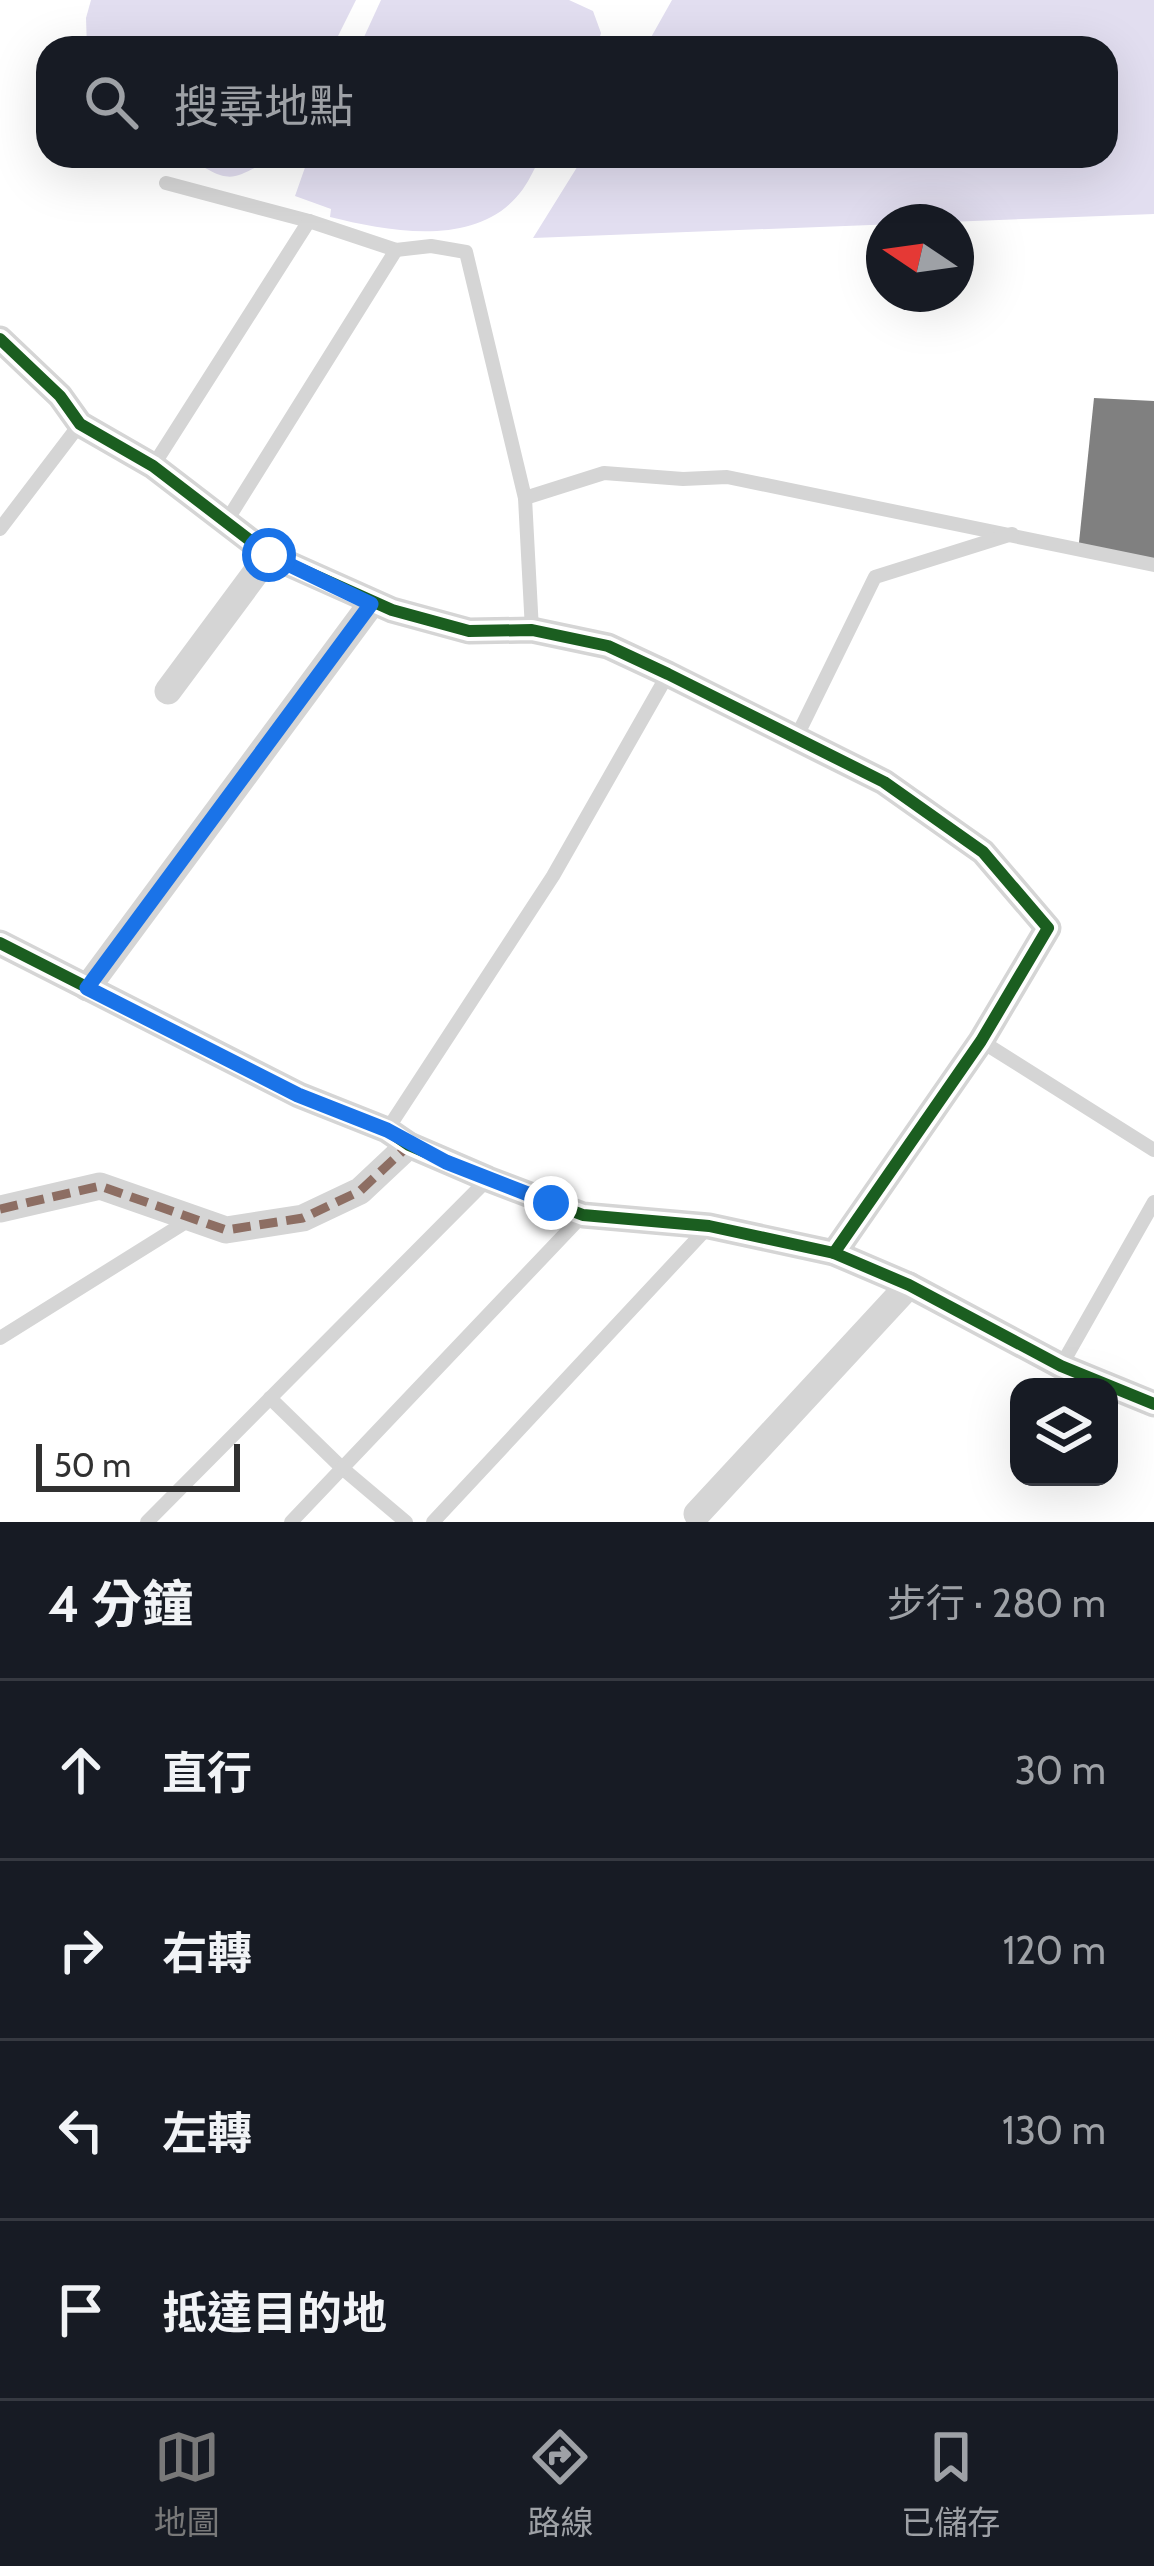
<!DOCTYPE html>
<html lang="zh-TW">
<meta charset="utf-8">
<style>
:root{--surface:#171b24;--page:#20242c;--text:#f1f3f6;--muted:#9ea1a6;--line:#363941;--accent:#797979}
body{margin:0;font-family:Cabin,"Noto Sans TC",sans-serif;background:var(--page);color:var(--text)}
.controls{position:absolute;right:36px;bottom:36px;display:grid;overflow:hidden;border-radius:24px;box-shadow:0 12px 48px #0002}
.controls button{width:108px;height:108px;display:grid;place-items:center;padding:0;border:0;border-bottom:3px solid var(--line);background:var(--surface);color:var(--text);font:60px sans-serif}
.compass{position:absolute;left:866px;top:204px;width:108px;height:108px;border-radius:50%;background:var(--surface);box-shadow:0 12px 48px #0002;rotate:283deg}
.scale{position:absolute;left:36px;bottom:30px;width:204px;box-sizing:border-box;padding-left:12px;border:6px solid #313131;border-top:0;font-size:33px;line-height:42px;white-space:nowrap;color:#313131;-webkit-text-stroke:9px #fff;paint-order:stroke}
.stop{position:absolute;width:36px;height:36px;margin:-27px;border:9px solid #1a73e8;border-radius:50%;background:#fff}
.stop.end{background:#1a73e8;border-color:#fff;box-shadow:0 3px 12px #0008}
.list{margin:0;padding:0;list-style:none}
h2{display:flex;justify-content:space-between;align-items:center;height:156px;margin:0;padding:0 48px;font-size:51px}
h2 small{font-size:39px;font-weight:400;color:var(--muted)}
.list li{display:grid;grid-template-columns:78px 1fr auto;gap:36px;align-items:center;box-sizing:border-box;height:180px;padding:0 48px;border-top:3px solid var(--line)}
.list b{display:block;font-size:45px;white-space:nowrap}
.list em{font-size:39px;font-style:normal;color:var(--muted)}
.icon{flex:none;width:66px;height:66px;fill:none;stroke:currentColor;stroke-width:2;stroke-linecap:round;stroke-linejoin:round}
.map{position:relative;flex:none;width:1154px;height:1522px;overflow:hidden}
.search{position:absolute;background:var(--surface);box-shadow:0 12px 48px #0002;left:36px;right:36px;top:36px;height:132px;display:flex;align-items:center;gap:30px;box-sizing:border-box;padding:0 42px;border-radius:36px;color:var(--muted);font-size:45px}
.sheet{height:876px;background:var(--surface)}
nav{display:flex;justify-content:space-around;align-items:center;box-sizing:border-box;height:168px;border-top:3px solid var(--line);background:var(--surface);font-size:33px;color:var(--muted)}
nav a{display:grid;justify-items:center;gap:6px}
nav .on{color:var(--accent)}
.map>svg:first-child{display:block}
.water{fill:#e2def0}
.building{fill:#808080}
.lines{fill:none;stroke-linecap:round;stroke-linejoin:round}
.lane{stroke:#d5d5d5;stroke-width:14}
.street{stroke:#d5d5d5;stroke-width:27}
.quiet{stroke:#8d6e63;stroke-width:9;stroke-dasharray:18 9;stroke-linecap:butt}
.cycleway-casing{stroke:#fff;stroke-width:20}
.cycleway{stroke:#1b5e20;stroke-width:12}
.route{stroke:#1a73e8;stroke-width:15}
</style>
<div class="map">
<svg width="1154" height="1522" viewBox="0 0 1154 1522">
<rect width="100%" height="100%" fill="#fff"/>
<g class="water">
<polygon points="91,0 356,0 332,48 87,48 86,18"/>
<polygon points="381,0 569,0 593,11 601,33 597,48 359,48"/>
<polygon points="672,0 1154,0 1154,214 533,238 584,156 1106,156 1106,48 645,48"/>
<path d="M185,156H278C228,181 234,186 185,156Z"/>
<path d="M309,156H541C535,167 530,179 523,189C480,249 391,232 330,217L331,209L295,196Z"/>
</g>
<polygon class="building" points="1094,398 1154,401 1154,565 1078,552"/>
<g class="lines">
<g class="lane">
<polyline points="166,183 309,221 396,250 431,246 466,252 525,498 532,630"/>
<polyline points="153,466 309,221"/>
<polyline points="525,498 604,473 683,479 727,477 1154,565"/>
<polyline points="226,522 396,250"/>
<polyline points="0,529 80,424"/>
<polyline points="795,740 875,577 1012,534"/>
<polyline points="981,1041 1154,1150"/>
<polyline points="387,1130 553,876 668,674"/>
<polyline points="0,1338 189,1220"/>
<polyline points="1061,1366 1154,1202"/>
<polyline points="270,1398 342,1468 406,1522"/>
<polyline points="147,1522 488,1179"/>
<polyline points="291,1522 583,1215"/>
<polyline points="433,1522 709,1226"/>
</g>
<g class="street">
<polyline points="0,339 60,396 80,424 153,466 269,555 392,610 469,631 532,630 608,646 668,674 884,782 983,852 1048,928 981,1041 834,1253"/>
<polyline points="168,691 269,555"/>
<polyline points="0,943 299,1095 387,1130 409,1145 488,1179 583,1215 709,1226 834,1253 909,1285 1061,1366 1154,1404"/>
<polyline points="87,988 371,604"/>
<polyline points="0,1209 100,1186 226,1230 303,1218 360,1191 409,1145"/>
<polyline points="697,1514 909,1285"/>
</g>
<polyline class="quiet" points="0,1209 100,1186 226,1230 303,1218 360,1191 409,1145"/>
<g class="cycleway-casing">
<g id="cycleway">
<polyline points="0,339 60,396 80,424 153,466 269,555 392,610 469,631 532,630 608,646 668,674 884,782 983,852 1048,928 981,1041 834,1253"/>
<polyline points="0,943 299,1095 387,1130 409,1145 488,1179 583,1215 709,1226 834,1253 909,1285 1061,1366 1154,1404"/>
</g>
</g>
<use href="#cycleway" class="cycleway"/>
</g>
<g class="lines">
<polyline class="route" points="269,555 371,604 87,988 298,1095 387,1130 446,1162 551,1203"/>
</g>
</svg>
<div class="controls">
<button><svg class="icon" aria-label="layers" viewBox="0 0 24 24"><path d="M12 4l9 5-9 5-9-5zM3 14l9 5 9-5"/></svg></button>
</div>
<svg class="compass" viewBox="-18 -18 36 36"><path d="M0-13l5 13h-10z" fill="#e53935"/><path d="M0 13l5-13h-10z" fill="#9ea1a6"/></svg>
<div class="scale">50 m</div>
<div class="stop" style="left:269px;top:555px"></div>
<div class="stop end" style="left:551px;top:1203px"></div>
<div class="search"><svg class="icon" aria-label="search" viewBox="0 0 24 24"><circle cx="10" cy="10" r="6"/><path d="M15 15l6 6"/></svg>搜尋地點</div>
</div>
<section class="sheet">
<h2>4 分鐘<small>步行 · 280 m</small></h2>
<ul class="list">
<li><svg class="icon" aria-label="ahead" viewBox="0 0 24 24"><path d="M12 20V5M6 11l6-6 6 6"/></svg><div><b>直行</b></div><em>30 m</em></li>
<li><svg class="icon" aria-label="right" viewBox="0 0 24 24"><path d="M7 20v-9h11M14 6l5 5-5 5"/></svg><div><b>右轉</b></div><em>120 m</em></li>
<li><svg class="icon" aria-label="left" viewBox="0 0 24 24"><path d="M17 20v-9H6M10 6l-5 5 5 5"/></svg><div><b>左轉</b></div><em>130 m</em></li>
<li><svg class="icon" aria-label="arrive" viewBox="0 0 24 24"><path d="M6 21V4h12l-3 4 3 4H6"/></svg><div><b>抵達目的地</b></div></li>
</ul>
</section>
<nav>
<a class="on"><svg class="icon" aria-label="map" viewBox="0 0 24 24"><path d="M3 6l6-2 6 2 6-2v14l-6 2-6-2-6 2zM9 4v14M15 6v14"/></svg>地圖</a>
<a><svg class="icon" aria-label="directions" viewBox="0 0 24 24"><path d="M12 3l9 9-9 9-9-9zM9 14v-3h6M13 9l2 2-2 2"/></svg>路線</a>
<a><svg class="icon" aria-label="saved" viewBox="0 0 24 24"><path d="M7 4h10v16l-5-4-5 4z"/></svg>已儲存</a>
</nav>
